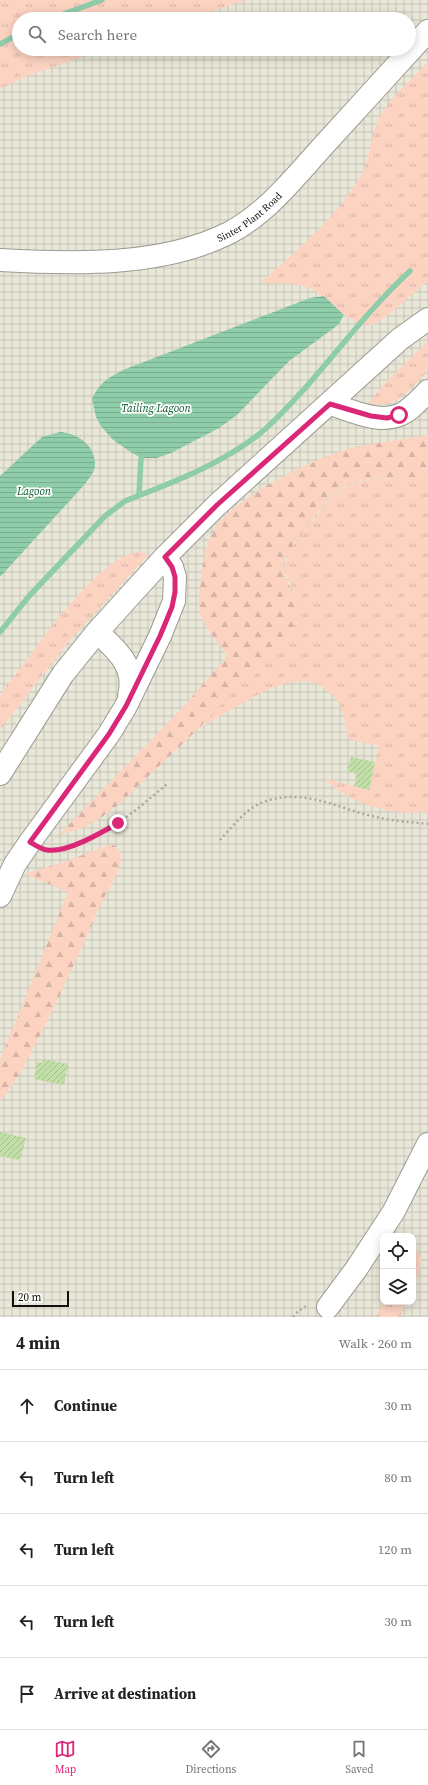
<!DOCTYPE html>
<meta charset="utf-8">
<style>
:root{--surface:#fff;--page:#f2f2f2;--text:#222;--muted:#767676;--line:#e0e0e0;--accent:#db2777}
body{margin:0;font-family:"Source Serif 4",serif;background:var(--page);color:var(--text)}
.controls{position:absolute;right:12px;bottom:12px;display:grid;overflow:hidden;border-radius:8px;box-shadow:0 2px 10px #0003}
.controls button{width:36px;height:36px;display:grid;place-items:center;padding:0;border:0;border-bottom:1px solid var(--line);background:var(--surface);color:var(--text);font:20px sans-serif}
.scale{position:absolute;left:12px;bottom:10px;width:57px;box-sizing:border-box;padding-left:4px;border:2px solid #10100d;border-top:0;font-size:11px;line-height:14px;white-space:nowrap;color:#10100d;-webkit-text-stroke:3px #fffffa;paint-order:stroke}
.stop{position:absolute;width:12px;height:12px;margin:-9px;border:3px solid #db2777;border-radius:50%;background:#fff}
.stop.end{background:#db2777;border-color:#fff;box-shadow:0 1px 4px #0008}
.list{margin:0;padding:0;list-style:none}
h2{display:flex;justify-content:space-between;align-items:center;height:52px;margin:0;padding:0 16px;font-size:17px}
h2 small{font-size:13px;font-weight:400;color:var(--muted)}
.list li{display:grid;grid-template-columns:26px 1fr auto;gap:12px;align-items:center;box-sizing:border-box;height:72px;padding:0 16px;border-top:1px solid var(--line)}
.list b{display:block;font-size:15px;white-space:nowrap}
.list em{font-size:13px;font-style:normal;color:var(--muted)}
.icon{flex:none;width:22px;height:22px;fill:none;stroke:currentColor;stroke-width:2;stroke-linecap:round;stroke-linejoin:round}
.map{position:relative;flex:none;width:428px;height:1317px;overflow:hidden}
.search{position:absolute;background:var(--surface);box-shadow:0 2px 10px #0003;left:12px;right:12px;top:12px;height:44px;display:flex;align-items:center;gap:10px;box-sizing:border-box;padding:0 14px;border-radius:22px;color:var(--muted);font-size:15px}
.sheet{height:412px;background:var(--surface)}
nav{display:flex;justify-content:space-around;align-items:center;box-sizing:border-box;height:56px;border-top:1px solid var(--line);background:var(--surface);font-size:11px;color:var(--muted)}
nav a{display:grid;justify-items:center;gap:2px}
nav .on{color:var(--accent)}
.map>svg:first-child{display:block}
.industrial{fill:url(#industrial-grid);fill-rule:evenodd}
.grass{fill:url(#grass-tufts)}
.forest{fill:url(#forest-firs)}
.water{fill:url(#water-rules)}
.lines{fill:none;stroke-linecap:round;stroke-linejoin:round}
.stream{stroke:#8eccaa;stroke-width:5.5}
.building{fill:url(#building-hatch)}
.minor-casing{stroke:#9c9b93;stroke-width:24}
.path{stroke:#a9a9a2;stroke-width:2.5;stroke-dasharray:2 3;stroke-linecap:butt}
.minor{stroke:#fff;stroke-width:22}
.route{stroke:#db2777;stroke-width:5}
.labels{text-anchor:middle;stroke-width:3.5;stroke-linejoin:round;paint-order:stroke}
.street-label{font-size:10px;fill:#10100d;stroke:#fffffa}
.water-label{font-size:11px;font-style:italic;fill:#075737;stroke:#fffffa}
</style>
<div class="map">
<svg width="428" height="1317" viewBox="0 0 428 1317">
<defs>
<pattern id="industrial-grid" width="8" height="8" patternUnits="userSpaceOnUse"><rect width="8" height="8" fill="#e9e7d8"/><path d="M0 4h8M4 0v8" fill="none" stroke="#c7c5b8"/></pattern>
<pattern id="grass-tufts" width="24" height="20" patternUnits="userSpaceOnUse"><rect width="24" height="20" fill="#fcd2c1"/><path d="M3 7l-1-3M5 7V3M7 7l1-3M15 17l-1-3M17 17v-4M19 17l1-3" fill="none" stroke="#d7b3a5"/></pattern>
<pattern id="forest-firs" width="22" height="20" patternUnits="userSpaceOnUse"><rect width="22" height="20" fill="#fcd2c1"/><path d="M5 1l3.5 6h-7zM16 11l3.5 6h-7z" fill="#d7b3a5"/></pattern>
<pattern id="water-rules" width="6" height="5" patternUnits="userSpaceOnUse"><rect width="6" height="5" fill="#8eccaa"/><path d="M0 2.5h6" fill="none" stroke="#79ae91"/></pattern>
<pattern id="building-hatch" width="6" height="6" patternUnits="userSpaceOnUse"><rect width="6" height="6" fill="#c1dfa7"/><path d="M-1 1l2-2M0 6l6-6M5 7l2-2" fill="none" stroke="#a5be8f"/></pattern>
</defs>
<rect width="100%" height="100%" fill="#f2f1e9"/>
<path class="industrial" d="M0,0H428V1317H0ZM19,19H409V49H19ZM383,1236H413V1302H383Z"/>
<g class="grass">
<polygon points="0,0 246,0 188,19 19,19 19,49 106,49 32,74 0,89"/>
<path d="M428,62V281C413,292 388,319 373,324C353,331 328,296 309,288C294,282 275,284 260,283C296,251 335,220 360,177C370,160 370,138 378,120C387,101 413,78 428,62Z"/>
<path d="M428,341V371C410,389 396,410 368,403L388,380Z"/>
<path d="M374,479H428V812C401,815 369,809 346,795C338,791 330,784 323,778L369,790L379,746L355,741L349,739C344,726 345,712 337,701C311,664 271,687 241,704C227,712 213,720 198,729L298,622L300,606L284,570L289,551L328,501L338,491L351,484Z"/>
<path d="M137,552H142L148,555L69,641L0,730C0,722 0,704 0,697C3,688 13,679 18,672C40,641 100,557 137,552Z"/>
<path d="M413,1247C428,1256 418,1274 413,1286Z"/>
<polygon points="383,1302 406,1302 400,1317 376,1317"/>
</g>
<g class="forest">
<path d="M428,435V479C399,481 364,472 338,490C324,501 313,519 303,532C295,542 282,557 284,570C289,596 313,605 290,632L198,729L118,805L99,819L83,828L59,835L185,705L225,659L226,654C218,642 206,629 201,616C197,604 200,591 201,579C203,562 205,545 214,530C233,498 309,461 344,450C370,443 401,440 428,435Z"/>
<path d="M112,844C118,847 122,852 121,859C119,875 107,891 100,906C82,948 63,989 43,1030C30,1054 19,1080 0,1100V1060L68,892L24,874L61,863Z"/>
</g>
<g class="water">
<path d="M324,296L344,315L338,325L289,361L237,415L219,428L171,453L157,458H141L129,451L112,439L101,426L96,417L92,399C98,384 109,377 123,370L310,298Z"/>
<path d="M60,432C77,433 95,445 95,464C95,472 89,478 85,484L0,577V476L42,437Z"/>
</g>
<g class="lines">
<g class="stream">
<polyline points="50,19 102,0"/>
<polyline points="0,44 19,34"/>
<polyline points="139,495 141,458"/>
<path d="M0,632L30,595L105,516L125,501C169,484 220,465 258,435C276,421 291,403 307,386C341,347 372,306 410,271"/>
</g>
</g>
<g class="building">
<polygon points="351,757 375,762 369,790 354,786 357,774 347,771"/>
<polygon points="43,1059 68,1064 64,1085 34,1079 37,1062 42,1063"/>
<polygon points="0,1132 26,1138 20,1160 0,1156"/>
</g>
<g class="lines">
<g class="minor-casing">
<g id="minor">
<path id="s1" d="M0,260C74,264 161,267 229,233C266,214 296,176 324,145C359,107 393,69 428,31"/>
<path d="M330,404C351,410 378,424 399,415C410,411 420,399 428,391"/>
<path d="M97,632C116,649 137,667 129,696"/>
<polyline points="0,774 63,674 97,632 165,557 217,505 400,339 428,319"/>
<polyline points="0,896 15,864 30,842 109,734 126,706 160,636 174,601 175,577 172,567 165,557"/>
<polyline points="328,1307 357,1268 394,1211 428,1144"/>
</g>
</g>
<g class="path">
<path d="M220,840C233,826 247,807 266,801C305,788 339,809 376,817C393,821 411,822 428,824"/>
<path d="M49,850C93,849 135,811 167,784"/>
<polyline points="293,1317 298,1311 308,1305"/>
</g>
<use href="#minor" class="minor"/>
</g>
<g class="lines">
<path class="route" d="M118,823C101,833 67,853 47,850C41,849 35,845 30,842L109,734L126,706L160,636L172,607L175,592V577L172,567L165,557L217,505L330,404L371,416L387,418L399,415"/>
</g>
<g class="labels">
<g class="street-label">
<text dy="4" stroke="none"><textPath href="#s1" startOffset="259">Sinter Plant Road</textPath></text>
</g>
<g class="water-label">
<text x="156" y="412">Tailing Lagoon</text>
<text x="34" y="495">Lagoon</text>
</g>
</g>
</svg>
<div class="controls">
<button><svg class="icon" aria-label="locate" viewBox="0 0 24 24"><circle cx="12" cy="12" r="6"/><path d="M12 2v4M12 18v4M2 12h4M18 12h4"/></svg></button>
<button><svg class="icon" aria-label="layers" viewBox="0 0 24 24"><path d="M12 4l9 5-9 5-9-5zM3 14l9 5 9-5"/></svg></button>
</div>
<div class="scale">20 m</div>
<div class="stop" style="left:399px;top:415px"></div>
<div class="stop end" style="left:118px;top:823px"></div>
<div class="search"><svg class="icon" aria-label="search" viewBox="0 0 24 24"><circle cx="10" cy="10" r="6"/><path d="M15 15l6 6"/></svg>Search here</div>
</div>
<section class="sheet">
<h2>4 min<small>Walk · 260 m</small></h2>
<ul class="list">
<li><svg class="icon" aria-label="ahead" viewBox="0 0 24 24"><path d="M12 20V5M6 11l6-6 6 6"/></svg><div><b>Continue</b></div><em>30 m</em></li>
<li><svg class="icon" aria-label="left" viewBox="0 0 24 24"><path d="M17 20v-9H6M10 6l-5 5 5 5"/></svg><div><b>Turn left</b></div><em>80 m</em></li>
<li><svg class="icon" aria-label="left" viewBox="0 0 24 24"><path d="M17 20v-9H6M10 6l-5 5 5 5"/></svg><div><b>Turn left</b></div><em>120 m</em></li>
<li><svg class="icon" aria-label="left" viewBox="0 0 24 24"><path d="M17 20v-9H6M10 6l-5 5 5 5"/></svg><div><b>Turn left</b></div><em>30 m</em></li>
<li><svg class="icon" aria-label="arrive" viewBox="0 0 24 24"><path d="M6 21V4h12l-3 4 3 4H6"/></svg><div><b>Arrive at destination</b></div></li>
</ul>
</section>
<nav>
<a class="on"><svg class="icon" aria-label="map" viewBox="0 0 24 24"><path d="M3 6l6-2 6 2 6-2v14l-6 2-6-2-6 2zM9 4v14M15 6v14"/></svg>Map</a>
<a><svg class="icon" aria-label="directions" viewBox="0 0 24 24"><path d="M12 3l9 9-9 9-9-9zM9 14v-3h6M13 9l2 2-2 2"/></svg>Directions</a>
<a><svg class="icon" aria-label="saved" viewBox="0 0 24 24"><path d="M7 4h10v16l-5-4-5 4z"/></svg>Saved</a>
</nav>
